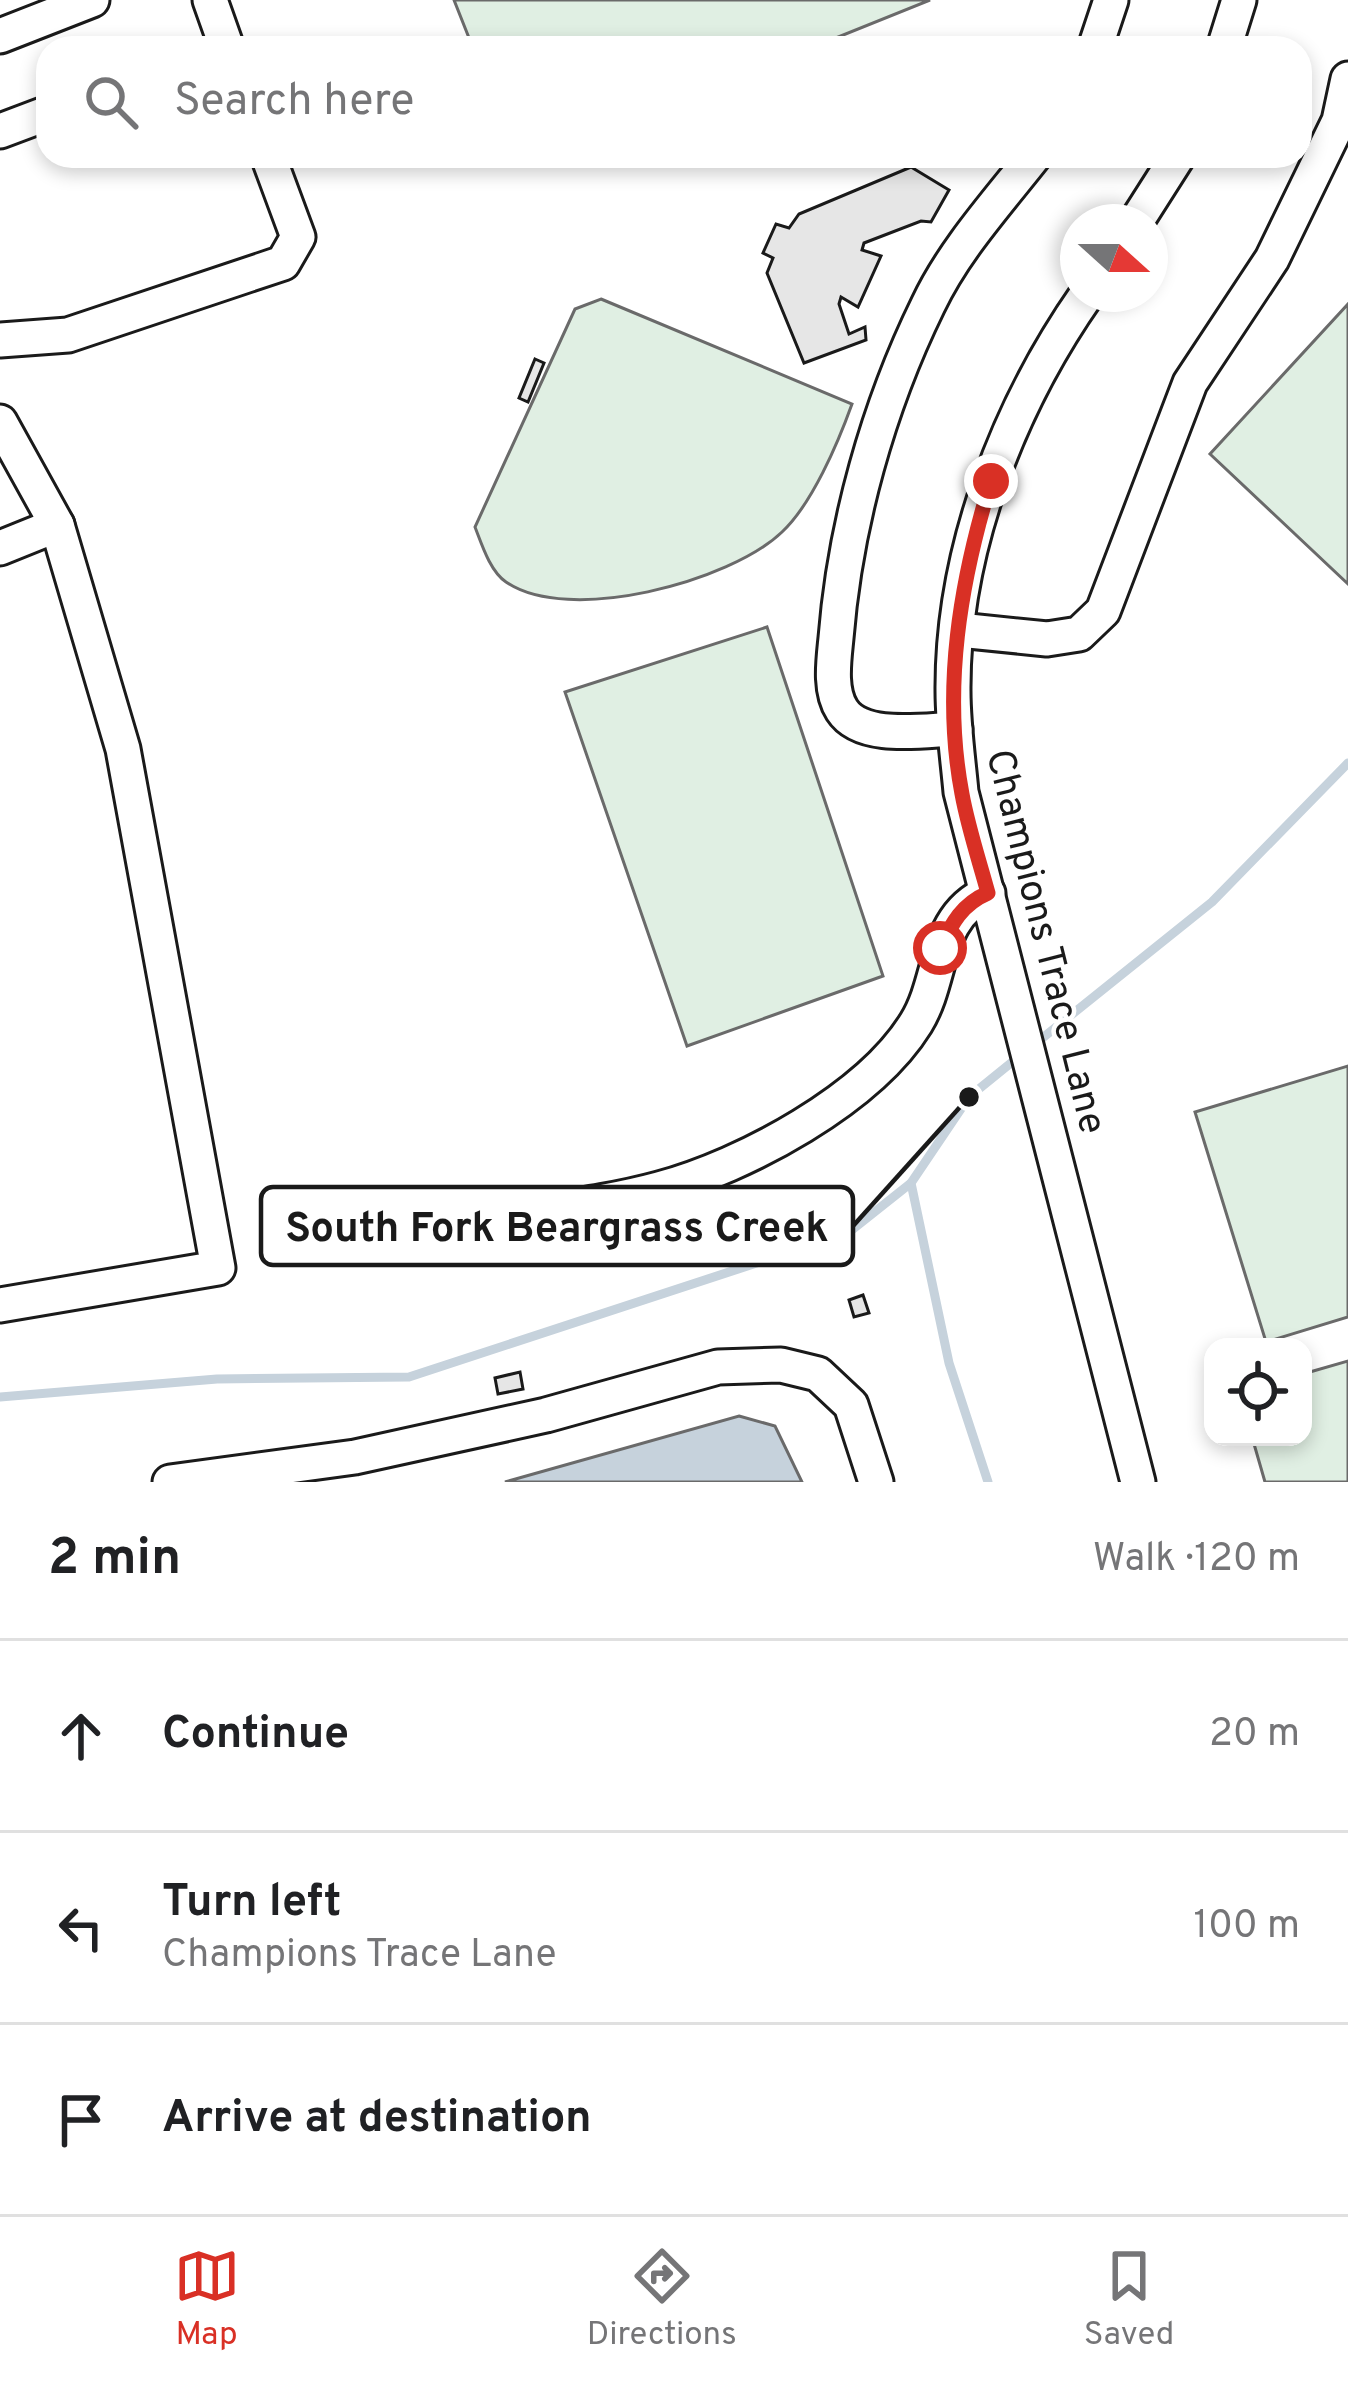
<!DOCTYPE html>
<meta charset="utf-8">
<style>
:root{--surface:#fff;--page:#f6f6f6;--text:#202124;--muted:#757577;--line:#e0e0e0;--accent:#d93025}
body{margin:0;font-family:Overpass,sans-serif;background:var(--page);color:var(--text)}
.controls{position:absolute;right:36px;bottom:36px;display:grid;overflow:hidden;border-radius:24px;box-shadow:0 6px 18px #0003}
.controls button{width:108px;height:108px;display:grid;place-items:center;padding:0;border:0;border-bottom:3px solid var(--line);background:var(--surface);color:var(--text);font:60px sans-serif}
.compass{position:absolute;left:1060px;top:204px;width:108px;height:108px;border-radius:50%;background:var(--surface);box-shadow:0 6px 18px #0003;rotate:111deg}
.stop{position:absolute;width:36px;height:36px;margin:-27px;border:9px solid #d93025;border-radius:50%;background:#fff}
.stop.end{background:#d93025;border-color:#fff;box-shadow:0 3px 12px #0008}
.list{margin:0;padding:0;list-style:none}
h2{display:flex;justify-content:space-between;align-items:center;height:156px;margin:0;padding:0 48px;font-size:51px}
h2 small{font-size:39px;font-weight:400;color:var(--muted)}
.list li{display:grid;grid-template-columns:78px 1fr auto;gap:36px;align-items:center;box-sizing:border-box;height:192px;padding:0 48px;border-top:3px solid var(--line)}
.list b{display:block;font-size:45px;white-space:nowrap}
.list p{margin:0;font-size:39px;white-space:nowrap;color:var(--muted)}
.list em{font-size:39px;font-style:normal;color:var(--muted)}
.icon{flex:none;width:66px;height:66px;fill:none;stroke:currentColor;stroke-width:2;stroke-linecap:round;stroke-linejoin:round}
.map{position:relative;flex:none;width:1348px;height:1482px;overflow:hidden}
.search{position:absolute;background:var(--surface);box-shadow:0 6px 18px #0003;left:36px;right:36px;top:36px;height:132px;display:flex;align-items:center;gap:30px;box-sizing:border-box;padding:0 42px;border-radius:36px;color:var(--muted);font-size:45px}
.sheet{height:732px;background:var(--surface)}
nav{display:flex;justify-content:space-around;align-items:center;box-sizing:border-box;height:168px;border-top:3px solid var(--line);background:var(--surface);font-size:33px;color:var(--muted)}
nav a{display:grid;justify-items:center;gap:6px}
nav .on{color:var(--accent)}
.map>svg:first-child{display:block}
.green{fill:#e0efe3;stroke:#6a6a6a;stroke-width:3}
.water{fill:#c6d2dc;stroke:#6a6a6a;stroke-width:3}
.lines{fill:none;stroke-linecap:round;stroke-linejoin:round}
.stream{stroke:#c6d2dc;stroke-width:9}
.building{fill:#e6e6e6;stroke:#1a1a1a;stroke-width:3}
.minor-casing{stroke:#1a1a1a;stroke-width:39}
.minor{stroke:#fff;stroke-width:33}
.route{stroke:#d93025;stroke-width:15}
.labels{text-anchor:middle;stroke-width:9;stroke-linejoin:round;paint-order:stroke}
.street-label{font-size:39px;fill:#1a1a1a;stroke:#fff}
.leader{fill:none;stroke:#1a1a1a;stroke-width:4.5}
.callout-dot{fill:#1a1a1a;stroke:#fff;stroke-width:4.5}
.callout{fill:#fff;stroke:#1a1a1a;stroke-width:4.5}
.callout-label{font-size:42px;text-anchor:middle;font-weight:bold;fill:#1a1a1a}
</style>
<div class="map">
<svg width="1348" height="1482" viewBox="0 0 1348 1482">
<rect width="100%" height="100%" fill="#fff"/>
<g class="green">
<polygon points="454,0 930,0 811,48 473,48"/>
<path d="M601,299L852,404C838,443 812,504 782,532C730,582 568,625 506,582C490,571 482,545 475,527L575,309Z"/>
<polygon points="1348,304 1348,584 1210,454"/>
<polygon points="767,627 883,976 687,1046 565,692"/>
<polygon points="1348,1066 1348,1317 1266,1342 1195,1112"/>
<polygon points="1348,1361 1348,1482 1265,1482 1252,1437 1303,1437 1303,1374"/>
</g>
<polygon class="water" points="739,1416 775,1426 802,1482 505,1482"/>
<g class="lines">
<g class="stream">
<polyline points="1035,1044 1212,902 1348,763"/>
<polyline points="0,1397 217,1379 409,1377 848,1233 911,1183"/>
<polyline points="988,1482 949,1363 911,1183 969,1097 1022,1054"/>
</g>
</g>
<g class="building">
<polygon points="911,167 949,190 931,222 921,221 864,243 862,250 881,256 858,307 841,297 839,304 849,334 865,327 866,340 804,363 767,273 773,258 763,253 776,224 789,228 799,214"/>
<polygon points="535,359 544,363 528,402 519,398"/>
<polygon points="863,1295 869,1313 854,1317 849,1300"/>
<polygon points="520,1372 523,1389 498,1394 495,1378"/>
</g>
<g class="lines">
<g class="minor-casing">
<g id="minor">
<polyline points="210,0 227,48"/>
<polyline points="0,36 92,0"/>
<polyline points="1095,48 1111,0"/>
<polyline points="1224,48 1239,0"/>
<polyline points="0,131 48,113"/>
<polyline points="1136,222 1178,156"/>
<path d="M1087,294C1008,407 952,551 953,691C953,725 958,759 961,792L1138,1482"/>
<polyline points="0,340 68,335 283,263 298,237 268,156"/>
<polyline points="0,422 57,525 0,548"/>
<polyline points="959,630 1047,639 1079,634 1103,611 1190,383 1272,259 1339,121 1348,79"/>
<path d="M955,729C924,730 862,741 842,710C829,690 834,659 836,638C845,525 878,407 928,305C954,250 997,203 1034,156"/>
<path d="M524,1214C569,1207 615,1201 659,1189C745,1166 869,1099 916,1023C944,978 933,917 988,893"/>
<polyline points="0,1305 218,1268 123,749 57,525"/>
<polyline points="170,1482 355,1457 546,1415 718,1367 781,1365 818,1374 851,1405 876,1482"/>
</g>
</g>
<use href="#minor" class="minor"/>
</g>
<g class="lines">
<path class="route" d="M940,948C952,923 962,904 988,893C979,860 968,827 962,794C942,689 960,582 991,481"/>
</g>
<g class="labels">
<g class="street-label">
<text transform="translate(1048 941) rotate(76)" y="14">Champions Trace Lane</text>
</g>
</g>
<path class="leader" d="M969 1097L853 1226"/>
<circle class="callout-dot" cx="969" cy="1097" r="12"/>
<rect class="callout" x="261" y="1187" width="592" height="78" rx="12"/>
<g class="callout-label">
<text x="557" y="1241">South Fork Beargrass Creek</text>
</g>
</svg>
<div class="controls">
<button><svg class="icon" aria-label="locate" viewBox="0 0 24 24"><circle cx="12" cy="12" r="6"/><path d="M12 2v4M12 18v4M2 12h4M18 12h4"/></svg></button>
</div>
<svg class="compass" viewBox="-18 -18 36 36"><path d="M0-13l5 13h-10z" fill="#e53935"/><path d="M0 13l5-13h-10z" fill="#757577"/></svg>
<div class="stop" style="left:940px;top:948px"></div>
<div class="stop end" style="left:991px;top:481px"></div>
<div class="search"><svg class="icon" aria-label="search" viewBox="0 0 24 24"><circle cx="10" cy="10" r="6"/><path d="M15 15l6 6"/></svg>Search here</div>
</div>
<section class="sheet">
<h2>2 min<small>Walk · 120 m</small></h2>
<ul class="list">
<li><svg class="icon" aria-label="ahead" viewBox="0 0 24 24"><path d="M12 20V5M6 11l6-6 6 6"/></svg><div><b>Continue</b></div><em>20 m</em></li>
<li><svg class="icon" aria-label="left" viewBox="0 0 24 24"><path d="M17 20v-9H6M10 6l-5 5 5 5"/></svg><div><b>Turn left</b><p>Champions Trace Lane</p></div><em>100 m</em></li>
<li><svg class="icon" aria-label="arrive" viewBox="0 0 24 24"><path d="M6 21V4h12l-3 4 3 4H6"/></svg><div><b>Arrive at destination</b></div></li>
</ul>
</section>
<nav>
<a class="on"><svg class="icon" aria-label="map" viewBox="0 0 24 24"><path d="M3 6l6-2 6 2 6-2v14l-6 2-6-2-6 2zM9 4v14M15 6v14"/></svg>Map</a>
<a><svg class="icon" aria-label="directions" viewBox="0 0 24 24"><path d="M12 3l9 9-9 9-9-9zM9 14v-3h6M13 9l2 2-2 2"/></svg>Directions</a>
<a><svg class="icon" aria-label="saved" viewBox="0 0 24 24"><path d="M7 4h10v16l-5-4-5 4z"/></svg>Saved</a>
</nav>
